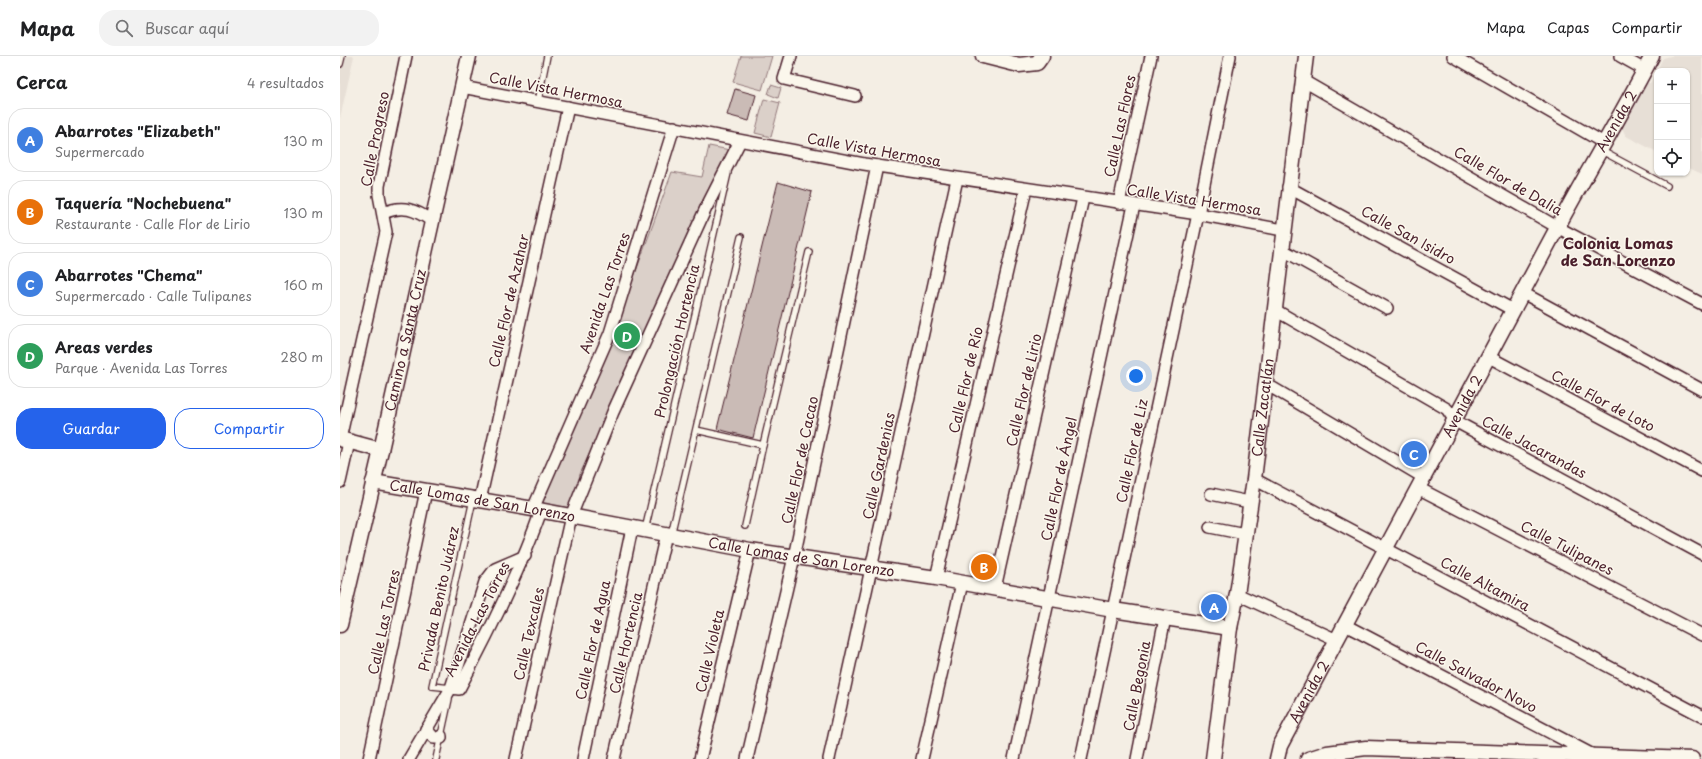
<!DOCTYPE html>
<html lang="es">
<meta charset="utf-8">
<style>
:root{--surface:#fff;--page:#f2f2f2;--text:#202124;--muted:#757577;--line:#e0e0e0;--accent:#2563eb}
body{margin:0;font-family:"Playpen Sans",sans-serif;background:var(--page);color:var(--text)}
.controls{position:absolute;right:12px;top:12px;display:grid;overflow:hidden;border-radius:8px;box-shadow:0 1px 3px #0004}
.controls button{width:36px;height:36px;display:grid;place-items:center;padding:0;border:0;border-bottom:1px solid var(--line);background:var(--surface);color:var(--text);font:20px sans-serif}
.you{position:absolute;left:796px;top:320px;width:14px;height:14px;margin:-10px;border:3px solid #fff;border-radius:50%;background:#1a73e8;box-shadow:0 0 0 6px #1a73e833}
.badge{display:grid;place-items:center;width:26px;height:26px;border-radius:50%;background:var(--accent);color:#fff;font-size:13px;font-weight:700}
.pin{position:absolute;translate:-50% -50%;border:2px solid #fff;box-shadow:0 1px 4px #0006}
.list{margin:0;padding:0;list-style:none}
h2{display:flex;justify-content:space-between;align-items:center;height:52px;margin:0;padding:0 16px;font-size:17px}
h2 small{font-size:13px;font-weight:400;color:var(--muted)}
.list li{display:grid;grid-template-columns:26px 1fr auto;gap:12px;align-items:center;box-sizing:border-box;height:64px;margin:0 8px 8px;padding:0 8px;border:1px solid var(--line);border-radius:16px}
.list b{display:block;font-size:15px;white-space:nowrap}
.list p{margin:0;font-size:13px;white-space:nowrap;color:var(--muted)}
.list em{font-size:13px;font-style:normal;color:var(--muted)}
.actions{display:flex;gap:8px;padding:12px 16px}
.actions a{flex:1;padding:9px 0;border:1px solid var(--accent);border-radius:16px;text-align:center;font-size:14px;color:var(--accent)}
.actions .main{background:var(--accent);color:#fff}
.icon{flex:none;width:22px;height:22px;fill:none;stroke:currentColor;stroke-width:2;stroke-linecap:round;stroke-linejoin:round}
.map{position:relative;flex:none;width:1362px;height:703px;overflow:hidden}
header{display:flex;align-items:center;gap:24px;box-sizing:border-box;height:56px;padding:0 20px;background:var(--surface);border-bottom:1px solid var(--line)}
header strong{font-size:19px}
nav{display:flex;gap:22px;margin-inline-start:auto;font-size:14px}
.search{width:280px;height:36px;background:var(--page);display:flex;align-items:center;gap:10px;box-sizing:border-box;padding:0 14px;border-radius:16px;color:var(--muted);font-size:15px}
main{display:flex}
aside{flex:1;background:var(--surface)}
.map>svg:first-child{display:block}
.built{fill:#e7dfd6}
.green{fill:#dbd0c9;stroke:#92787a}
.building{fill:#cabbb6;stroke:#4a1f2b}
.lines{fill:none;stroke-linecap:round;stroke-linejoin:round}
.service-casing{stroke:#4a1f2b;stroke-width:8}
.minor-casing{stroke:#4a1f2b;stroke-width:14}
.tertiary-casing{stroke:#4a1f2b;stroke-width:17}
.service{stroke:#fbf7ec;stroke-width:5.5}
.minor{stroke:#fbf7ec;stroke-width:11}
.tertiary{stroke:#fbf7ec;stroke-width:14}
.labels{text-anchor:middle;stroke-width:3;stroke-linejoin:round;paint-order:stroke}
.street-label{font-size:14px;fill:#4a1f2b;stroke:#fbf7ec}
.neighbourhood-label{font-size:15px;font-weight:bold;fill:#4a1f2b;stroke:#fbf7ec}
</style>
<header>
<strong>Mapa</strong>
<div class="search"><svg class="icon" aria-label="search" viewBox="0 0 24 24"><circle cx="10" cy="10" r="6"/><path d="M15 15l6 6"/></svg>Buscar aquí</div>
<nav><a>Mapa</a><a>Capas</a><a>Compartir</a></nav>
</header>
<main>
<aside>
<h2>Cerca<small>4 resultados</small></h2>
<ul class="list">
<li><span class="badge" style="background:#3f7fe0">A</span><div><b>Abarrotes &quot;Elizabeth&quot;</b><p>Supermercado</p></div><em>130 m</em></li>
<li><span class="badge" style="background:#e8710a">B</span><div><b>Taquería &quot;Nochebuena&quot;</b><p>Restaurante · Calle Flor de Lirio</p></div><em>130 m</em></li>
<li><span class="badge" style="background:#3f7fe0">C</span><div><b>Abarrotes &quot;Chema&quot;</b><p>Supermercado · Calle Tulipanes</p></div><em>160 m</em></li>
<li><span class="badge" style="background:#2e9e5b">D</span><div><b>Areas verdes</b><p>Parque · Avenida Las Torres</p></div><em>280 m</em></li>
</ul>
<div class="actions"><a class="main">Guardar</a><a>Compartir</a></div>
</aside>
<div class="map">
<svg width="1362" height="703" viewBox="0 0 1362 703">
<rect width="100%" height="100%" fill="#f4eee4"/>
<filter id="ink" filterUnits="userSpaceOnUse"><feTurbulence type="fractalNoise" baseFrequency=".025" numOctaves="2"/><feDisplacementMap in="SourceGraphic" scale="8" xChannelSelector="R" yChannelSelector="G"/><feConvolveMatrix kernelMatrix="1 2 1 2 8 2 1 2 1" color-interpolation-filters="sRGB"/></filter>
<g filter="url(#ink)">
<g class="built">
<polygon points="0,0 14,0 0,62"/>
<polygon points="1331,0 1362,0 1362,118 1347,111 1347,15 1317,15 1317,96 1286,80 1280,68 1302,27 1310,27 1323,2"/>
</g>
<g class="green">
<polygon points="401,0 432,0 422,34 393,26"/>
<polygon points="431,29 441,32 438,42 428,38"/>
<polygon points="424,43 440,47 431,81 415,77"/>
<polygon points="369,90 390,94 240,418 232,459 200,453 279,262 332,116 362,121"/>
</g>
<g class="building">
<polygon points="395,33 416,39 409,65 387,59"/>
<polygon points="438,126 472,136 413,382 377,373"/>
</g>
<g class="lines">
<g class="service-casing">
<g id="service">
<polyline points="0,8 2,0"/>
<polyline points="198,45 207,0"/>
<polyline points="1260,94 1327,130"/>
<polyline points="356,374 423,389 469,196"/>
<polyline points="405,470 423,389"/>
<polyline points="305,474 388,117"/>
<polyline points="331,479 401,181"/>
<polyline points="111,632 92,630 133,444"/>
<polyline points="96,703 109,643"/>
</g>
</g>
<g class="minor-casing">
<g id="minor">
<polyline points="451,0 444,23 515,40"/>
<polyline points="1113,0 1264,87"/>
<polyline points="1280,0 1305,14"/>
<polyline points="962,24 1217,171 1362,248"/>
<polyline points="122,31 524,108 858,158 943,174"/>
<polyline points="948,131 1173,254"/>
<polyline points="779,147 811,0"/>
<path d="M44,157C62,148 76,154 92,165"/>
<polyline points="941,193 1047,252"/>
<polyline points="1183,237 1362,334"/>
<polyline points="935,254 1107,353 1115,365 1362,498"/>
<polyline points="1149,301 1362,415"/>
<polyline points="926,328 1083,421"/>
<polyline points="0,383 46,176 39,139 39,130 66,0"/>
<polyline points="914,423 1362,660"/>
<polyline points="0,426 9,386"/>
<polyline points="1078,432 1362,579"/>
<polyline points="871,438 909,446"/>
<polyline points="140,444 228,51"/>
<polyline points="193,453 270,277 334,71"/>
<polyline points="870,471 905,478"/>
<polyline points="596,522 686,133"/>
<polyline points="655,532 743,142"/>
<polyline points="897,538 997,584"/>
<polyline points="1005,569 1253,699"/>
<path d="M111,632L119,633C150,575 179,517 201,455"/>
<polyline points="86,673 94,682 101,682 101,680"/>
<polyline points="29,703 86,435"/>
<polyline points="69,703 111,632 145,526 155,513 185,500"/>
<polyline points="176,703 231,460 273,356 366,152 400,85"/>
<polyline points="243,703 292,472"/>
<polyline points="274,703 326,478"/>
<polyline points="360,703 410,494"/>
<polyline points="407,703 454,501 537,110"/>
<polyline points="489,703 617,123"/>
<polyline points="582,703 622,527"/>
<polyline points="674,703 794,149"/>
<polyline points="741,703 858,158 890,0"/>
<polyline points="797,703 825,562"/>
</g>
</g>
<g class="tertiary-casing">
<g id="tertiary">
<polyline points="643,0 679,9 697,7 702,0"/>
<polyline points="0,383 41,394"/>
<path id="s1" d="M33,426L193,453L410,494L596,522L773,554L890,572"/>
<path id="s2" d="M0,569L41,394L129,0"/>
<path id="s3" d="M873,703L890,572L897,538L914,423L966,0"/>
<path id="s4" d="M937,703L940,690C1033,518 1125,345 1217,172C1248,114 1282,58 1312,0"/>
<polyline points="968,703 987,697 1026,692 1352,703"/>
</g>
</g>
<use href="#service" class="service"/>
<use href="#minor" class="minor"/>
<use href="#tertiary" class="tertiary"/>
</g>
</g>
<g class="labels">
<g class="street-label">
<text transform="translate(216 34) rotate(11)" y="5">Calle Vista Hermosa</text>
<text dy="5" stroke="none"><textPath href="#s4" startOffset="723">Avenida 2</textPath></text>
<text transform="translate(780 70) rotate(-78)" y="5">Calle Las Flores</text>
<text transform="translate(35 83) rotate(-79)" y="5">Calle Progreso</text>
<text transform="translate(534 94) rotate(10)" y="5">Calle Vista Hermosa</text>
<text transform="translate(1168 125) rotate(30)" y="5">Calle Flor de Dalia</text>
<text transform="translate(854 144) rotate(9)" y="5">Calle Vista Hermosa</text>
<text transform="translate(1068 179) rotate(29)" y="5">Calle San Isidro</text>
<text transform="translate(265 237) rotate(-71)" y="5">Avenida Las Torres</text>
<text transform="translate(169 245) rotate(-77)" y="5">Calle Flor de Azahar</text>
<text dy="5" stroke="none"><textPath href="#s2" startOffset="292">Camino a Santa Cruz</textPath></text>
<text transform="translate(337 285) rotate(-77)" y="5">Prolongación Hortencia</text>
<text transform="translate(626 324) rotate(-77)" y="5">Calle Flor de Río</text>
<text transform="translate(684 334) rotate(-77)" y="5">Calle Flor de Lirio</text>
<text transform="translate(1263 345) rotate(28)" y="5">Calle Flor de Loto</text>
<text dy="5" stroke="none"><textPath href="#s4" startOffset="399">Avenida 2</textPath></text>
<text dy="5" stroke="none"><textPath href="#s3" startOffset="355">Calle Zacatlán</textPath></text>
<text transform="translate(1194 391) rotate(28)" y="5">Calle Jacarandas</text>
<text transform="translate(792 395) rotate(-78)" y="5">Calle Flor de Liz</text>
<text transform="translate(460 404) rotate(-78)" y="5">Calle Flor de Cacao</text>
<text transform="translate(539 410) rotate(-78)" y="5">Calle Gardenias</text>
<text transform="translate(719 423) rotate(-78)" y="5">Calle Flor de Ángel</text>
<text dy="5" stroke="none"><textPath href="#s1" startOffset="111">Calle Lomas de San Lorenzo</textPath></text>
<text transform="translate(1227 492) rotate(27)" y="5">Calle Tulipanes</text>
<text dy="5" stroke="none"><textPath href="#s1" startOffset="435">Calle Lomas de San Lorenzo</textPath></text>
<text transform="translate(1145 528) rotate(28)" y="5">Calle Altamira</text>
<text transform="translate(99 543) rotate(-78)" y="5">Privada Benito Juárez</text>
<text transform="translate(137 563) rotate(-63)" y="5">Avenida Las Torres</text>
<text transform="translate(44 566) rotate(-78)" y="5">Calle Las Torres</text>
<text transform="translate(189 578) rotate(-77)" y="5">Calle Texcales</text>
<text transform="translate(253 584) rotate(-78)" y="5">Calle Flor de Agua</text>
<text transform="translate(286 587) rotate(-77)" y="5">Calle Hortencia</text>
<text transform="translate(370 595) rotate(-77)" y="5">Calle Violeta</text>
<text transform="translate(1136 621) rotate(28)" y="5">Calle Salvador Novo</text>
<text transform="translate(797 630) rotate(-79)" y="5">Calle Begonia</text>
<text dy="5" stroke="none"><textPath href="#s4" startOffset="75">Avenida 2</textPath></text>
</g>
<g class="neighbourhood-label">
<text x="1278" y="193">Colonia Lomas<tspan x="1278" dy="17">de San Lorenzo</tspan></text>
</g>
</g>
</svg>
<div class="controls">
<button>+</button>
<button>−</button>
<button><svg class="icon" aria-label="locate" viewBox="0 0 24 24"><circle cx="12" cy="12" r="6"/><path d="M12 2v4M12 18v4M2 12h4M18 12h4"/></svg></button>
</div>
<div class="you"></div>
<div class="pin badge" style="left:874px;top:551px;background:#3f7fe0">A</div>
<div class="pin badge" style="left:644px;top:511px;background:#e8710a">B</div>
<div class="pin badge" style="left:1074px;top:398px;background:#3f7fe0">C</div>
<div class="pin badge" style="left:287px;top:280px;background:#2e9e5b">D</div>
</div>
</main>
